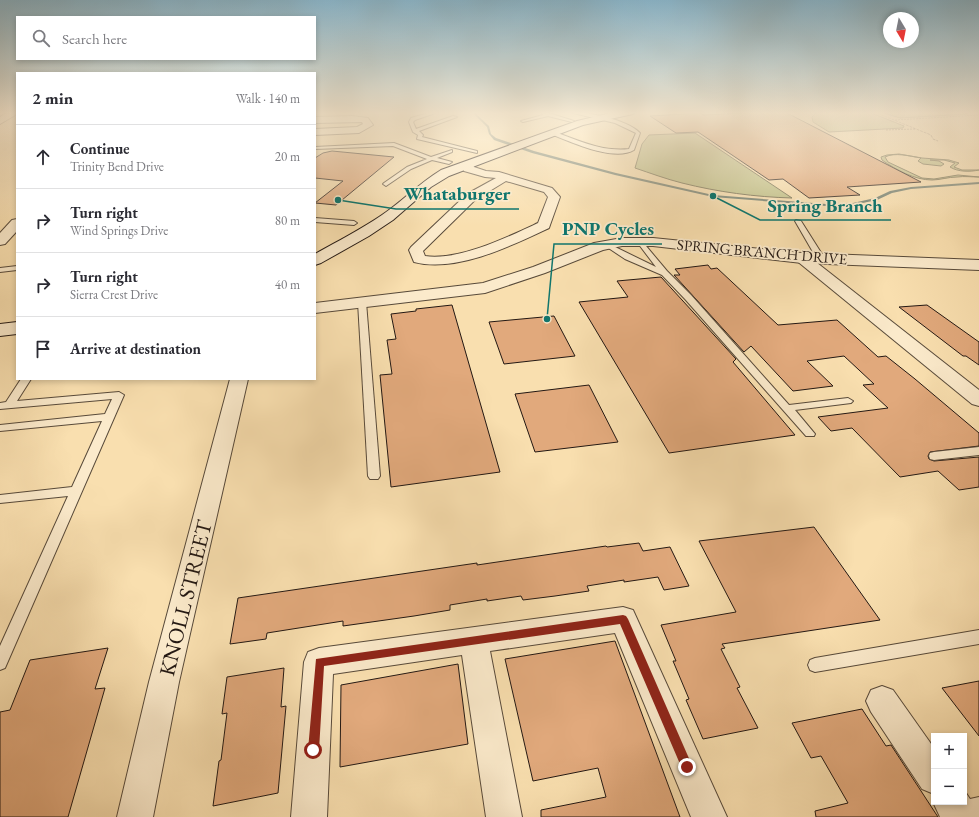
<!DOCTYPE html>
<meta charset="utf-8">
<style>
:root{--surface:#fff;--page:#f7f7f7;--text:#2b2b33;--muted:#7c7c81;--line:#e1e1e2}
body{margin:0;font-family:"EB Garamond",serif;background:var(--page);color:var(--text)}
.controls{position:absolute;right:12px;bottom:12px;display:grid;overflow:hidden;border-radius:0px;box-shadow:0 2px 6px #0003}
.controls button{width:36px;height:36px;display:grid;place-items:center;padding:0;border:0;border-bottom:1px solid var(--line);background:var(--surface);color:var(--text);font:20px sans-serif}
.compass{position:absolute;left:883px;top:12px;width:36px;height:36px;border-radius:50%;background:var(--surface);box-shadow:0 2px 6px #0003;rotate:170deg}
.stop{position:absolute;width:12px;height:12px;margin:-9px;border:3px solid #8f2418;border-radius:50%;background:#fff}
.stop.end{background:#8f2418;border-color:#fff;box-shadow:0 1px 4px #0008}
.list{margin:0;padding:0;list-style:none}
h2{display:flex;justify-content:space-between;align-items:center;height:52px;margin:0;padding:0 16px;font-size:17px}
h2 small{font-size:13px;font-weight:400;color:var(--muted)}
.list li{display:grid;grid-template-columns:26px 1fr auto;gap:12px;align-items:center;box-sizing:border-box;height:64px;padding:0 16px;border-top:1px solid var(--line)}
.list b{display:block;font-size:15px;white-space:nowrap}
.list p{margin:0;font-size:13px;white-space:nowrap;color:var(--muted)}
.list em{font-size:13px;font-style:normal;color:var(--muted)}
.icon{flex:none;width:22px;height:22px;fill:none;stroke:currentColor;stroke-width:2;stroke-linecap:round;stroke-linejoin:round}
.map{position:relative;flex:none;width:979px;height:817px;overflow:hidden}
.search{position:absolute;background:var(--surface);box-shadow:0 2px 6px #0003;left:16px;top:16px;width:300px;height:44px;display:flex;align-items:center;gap:10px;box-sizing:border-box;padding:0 14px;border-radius:0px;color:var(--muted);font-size:15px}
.panel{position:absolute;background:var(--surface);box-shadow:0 2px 6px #0003;left:16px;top:72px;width:300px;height:308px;border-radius:0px}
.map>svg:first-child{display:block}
.green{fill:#c0c188;stroke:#726c4e}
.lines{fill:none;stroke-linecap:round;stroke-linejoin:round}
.stream{fill:#6d7b6e;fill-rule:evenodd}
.building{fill:#e1a97c;stroke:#231813}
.service-casing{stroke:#584a3a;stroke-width:2}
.minor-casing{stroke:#584a3a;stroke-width:2}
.tertiary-casing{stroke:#584a3a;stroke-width:2}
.secondary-casing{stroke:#231813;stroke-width:2}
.path{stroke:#231813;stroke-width:1;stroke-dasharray:0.5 1;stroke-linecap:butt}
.service{fill:#fbeacb;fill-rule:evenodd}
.minor{fill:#fbeacb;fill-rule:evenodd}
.tertiary{fill:#fbeacb;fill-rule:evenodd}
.secondary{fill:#fbeacb;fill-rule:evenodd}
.route{fill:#8f2418}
.labels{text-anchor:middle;stroke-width:3.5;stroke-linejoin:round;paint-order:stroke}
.far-street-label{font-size:15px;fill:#231813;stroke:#fbeacb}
.near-street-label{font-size:22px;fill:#231813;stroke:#fbeacb}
.leader{fill:none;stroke:#0f766e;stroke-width:1.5}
.callout-dot{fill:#0f766e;stroke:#fbeacb;stroke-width:1.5}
.callout-label{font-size:19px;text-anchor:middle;font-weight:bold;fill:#0f766e;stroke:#fbeacb;stroke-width:3.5;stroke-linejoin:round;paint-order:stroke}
</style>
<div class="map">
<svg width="979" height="817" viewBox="0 0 979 817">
<rect width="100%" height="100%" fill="#f9dfaf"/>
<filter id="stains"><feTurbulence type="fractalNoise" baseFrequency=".005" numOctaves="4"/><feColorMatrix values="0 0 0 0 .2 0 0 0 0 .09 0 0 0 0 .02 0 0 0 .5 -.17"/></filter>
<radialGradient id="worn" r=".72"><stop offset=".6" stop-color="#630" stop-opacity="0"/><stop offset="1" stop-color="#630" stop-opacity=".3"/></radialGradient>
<g class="green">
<polygon points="817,112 869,112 904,126 903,128 829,132 813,122 812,117"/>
<polygon points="881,112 962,112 968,114 900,118"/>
<path d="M695,133L792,198C755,197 718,192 682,183C666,179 650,173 635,168L642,144L649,135Z"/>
<path d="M899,154L922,158L949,160L959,163L954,167L962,170H979C970,172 958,172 950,167L955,163L944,160H930L939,161L944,164L941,166L923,164L918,161L921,158C909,156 895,152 885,157L888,162L922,178L934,179L958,175L979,177C972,177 964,176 957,177C948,177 940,180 932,180C915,180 896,170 882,160L881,157L887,155Z"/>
</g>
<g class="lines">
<polygon class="stream" points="472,112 474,112 489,126 491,134 496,138 534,151 616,173 713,195 826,204 853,203 875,198 890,191 911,187 979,182 979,184 911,189 892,193 877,200 853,205 826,206 713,197 615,175 532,153 494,140 489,134 487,127"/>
</g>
<g class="building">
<polygon points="764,112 785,112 921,182 847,187 860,195 809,198 783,179 769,180 698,132 676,133 650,116 700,113 704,115"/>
<polygon points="332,151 394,157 336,205 315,203 343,181 315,178 315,158 323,153"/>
<polygon points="708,265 711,269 717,268 778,325 837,320 878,357 886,356 915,379 979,433 979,446 930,452 928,456 929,459 934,461 979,457 979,487 959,490 938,471 900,477 852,428 831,431 818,417 888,408 863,385 874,384 844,356 807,361 833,386 793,391 751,346 744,352 674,275 680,275 675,269"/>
<polygon points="661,277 736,359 733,362 795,435 669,453 579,302 628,297 617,281"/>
<polygon points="452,305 500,472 391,487 380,375 392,374 387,340 396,339 391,314 416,311 416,309"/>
<polygon points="927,305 979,342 979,365 966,356 963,356 899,307"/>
<polygon points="554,316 575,356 504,364 489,322"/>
<polygon points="589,385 618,442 535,452 515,394"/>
<polygon points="814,527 880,620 722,644 725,648 721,649 740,687 737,688 758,728 703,739 686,700 689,699 673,661 676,661 661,625 736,612 699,541"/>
<polygon points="639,543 643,551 670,547 689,586 664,590 658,577 624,582 624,580 587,586 589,591 555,596 523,600 521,596 487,601 487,599 450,605 450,610 414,616 343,626 343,621 267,633 266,639 230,644 238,598 477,563 477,565 606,546 607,547"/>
<polygon points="615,641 680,817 541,817 541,810 606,797 598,768 533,781 505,659"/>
<polygon points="108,648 95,689 105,688 68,817 0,817 0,712 10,710 30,660"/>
<polygon points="458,664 468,744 340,767 341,685"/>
<polygon points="284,668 281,707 286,706 278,793 213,806 219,761 221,760 227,713 222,714 227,677"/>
<polygon points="979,681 979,736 942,688"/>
<polygon points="862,709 886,746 891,745 938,817 816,817 815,811 848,803 821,756 811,758 792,723"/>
</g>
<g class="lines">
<g class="service-casing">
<g id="service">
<polygon points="432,112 438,112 415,120 413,122 416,129 453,116 457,117 419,131 423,135 422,137 477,151 477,153 417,139 418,135 413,132 409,122 411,118"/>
<polygon points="541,112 545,112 574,121 572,122 548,116 523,122 521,121 543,115"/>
<path d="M569,112C588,112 626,119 640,133L634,150C614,162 571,142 551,134V132H555C579,141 603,152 629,149L636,133L615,123Z"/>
<polygon points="394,143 431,157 452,150 452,152 437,158 452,162 449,164 432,160 411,169 386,186 383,184 384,183 407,167 427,159 393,146 315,149 315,147"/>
<polygon points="315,218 354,221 357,223 354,225 315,222"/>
<polygon points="796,220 801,221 825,259 824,261 818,261 817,259 795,221"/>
<polygon points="637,240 641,240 667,271 691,295 789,405 848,398 853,401 851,403 795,410 815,434 814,436 806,436 685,299 662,275 625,259 604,245 609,244 656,267 637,242"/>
<polygon points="17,266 17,270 0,272 0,268"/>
<polygon points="359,300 362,300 366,302 380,476 378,479 370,479 368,476 358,302"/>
<polygon points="21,379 31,379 17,401 119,392 124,395 5,668 0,670 0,646 68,496 0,503 0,495 72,487 102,421 0,431 0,425 105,414 112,399 0,409 0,403 6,402"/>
<polygon points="979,447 979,455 934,460 930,459 929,456 930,453 934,452"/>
<polygon points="979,630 979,644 815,672 810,670 808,665 810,660 815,658"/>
</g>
</g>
<g class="minor-casing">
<g id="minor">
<polygon points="8,112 17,112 17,114 0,124 0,117"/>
<polygon points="352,116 368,118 373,125 359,133 315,135 315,129 357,127 363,124 362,122 315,123 315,117"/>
<path d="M469,164L473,165L474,167L486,171L499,172L552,188L560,197L550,225L549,228C511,246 456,273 414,262L409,250L411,247L467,194L496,178L485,177L464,171L463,169L465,165ZM506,181L544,192L548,197L538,223C508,237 459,261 425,256L423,251L475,200Z"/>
<polygon points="17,219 17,231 5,244 0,245 0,233 12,220"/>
<polygon points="802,254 807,255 979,390 979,406 972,404 797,261 795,258 797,255"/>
<polygon points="230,379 248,379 179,682 153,817 117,817 149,682"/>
<polygon points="623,607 633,610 727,817 691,817 615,633 490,651 522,817 486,817 462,655 333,674 327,817 291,817 304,662 308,652 319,648"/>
<polygon points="882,686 893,690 934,748 934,794 922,789 871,712 866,701 871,690"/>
<polygon points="964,790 970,799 979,797 979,817 940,817 933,802 934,801 934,802 964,802"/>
</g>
</g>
<g class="tertiary-casing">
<polygon id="tertiary" points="622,238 653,238 802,253 979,260 979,270 802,263 653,246 622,246 603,250 545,273 485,293 315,313 315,303 483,283 533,267 594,243"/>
</g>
<g class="secondary-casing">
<g id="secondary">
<path d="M615,112H635L633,114L583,125L449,176L431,187L393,220L369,236L321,263L315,265V254C338,241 360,230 382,215C403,201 418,184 441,170L577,121Z"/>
<polygon points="17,322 17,334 0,336 0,324"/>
</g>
</g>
<g class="path">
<polyline points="874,112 931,135 933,139 938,141"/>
<polyline points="895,120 979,115"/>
<polyline points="886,130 915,129"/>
</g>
<use href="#service" class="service"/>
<use href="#minor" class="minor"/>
<use href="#tertiary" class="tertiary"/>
<use href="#secondary" class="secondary"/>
</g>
<linearGradient id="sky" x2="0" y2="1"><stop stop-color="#8ab8cf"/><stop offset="0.5" stop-color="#fcf1db"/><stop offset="1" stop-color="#fcf1db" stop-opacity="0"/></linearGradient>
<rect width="979" height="226" fill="url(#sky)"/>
<polygon class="route" points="623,615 626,616 628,619 691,763 692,767 691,771 687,772 683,771 620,624 324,666 319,750 317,754 313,756 310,754 308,750 316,659"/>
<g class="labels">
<g class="far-street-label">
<text transform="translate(762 252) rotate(5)" y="5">SPRING BRANCH DRIVE</text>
</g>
<g class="near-street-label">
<text transform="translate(185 598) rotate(-76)" y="8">KNOLL STREET</text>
</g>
</g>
<path class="leader" d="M338 200L396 209H519M713 196L760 220H891M547 319L554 244H662"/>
<g class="callout-dot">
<circle cx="338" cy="200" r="4"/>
<circle cx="713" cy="196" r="4"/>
<circle cx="547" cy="319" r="4"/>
</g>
<g class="callout-label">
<text x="457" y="200">Whataburger</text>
<text x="825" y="212">Spring Branch</text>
<text x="608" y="235">PNP Cycles</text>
</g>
<rect width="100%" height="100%" filter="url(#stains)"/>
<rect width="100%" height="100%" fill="url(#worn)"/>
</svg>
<div class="controls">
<button>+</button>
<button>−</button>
</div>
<svg class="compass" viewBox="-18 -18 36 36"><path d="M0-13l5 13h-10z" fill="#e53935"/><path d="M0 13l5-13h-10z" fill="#7c7c81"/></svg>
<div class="stop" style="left:313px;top:750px"></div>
<div class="stop end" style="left:687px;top:767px"></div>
<div class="search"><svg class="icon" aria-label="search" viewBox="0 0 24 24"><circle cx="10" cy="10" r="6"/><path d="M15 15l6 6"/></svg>Search here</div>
<section class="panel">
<h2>2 min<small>Walk · 140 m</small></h2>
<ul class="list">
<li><svg class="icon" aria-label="ahead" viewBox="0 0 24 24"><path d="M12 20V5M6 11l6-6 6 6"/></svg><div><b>Continue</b><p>Trinity Bend Drive</p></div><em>20 m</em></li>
<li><svg class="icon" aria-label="right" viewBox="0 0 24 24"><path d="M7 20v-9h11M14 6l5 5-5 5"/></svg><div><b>Turn right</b><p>Wind Springs Drive</p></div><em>80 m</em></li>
<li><svg class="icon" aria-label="right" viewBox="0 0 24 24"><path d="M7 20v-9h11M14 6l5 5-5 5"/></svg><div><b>Turn right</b><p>Sierra Crest Drive</p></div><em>40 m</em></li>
<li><svg class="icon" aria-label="arrive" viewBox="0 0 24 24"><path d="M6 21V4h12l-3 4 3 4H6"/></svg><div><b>Arrive at destination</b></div></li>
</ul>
</section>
</div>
